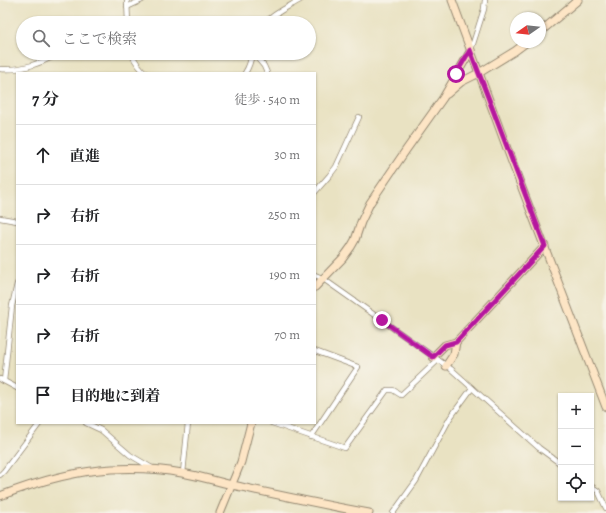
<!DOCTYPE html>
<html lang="ja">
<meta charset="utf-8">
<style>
:root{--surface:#fff;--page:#f2f2f2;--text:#202124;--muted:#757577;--line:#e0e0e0}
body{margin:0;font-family:Alegreya,"Noto Serif JP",serif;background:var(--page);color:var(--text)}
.controls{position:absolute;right:12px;bottom:12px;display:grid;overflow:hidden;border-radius:0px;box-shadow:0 1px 3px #0004}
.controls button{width:36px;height:36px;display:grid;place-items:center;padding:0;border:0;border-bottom:1px solid var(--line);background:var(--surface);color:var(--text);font:20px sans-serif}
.compass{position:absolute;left:510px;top:12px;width:36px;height:36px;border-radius:50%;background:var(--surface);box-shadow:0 1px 3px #0004;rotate:256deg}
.stop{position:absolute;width:12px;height:12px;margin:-9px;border:3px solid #b5179e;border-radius:50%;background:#fff}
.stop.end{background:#b5179e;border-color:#fff;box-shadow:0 1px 4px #0008}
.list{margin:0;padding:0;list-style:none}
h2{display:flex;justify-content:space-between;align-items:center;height:52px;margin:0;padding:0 16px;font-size:17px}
h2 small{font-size:13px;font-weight:400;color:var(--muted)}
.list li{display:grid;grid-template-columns:26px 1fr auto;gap:12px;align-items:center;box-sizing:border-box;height:60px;padding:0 16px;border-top:1px solid var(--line)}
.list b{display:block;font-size:15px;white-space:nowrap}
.list em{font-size:13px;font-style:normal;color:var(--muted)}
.icon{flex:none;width:22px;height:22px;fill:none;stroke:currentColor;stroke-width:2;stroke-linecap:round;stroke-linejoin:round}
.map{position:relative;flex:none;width:606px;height:513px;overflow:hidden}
.search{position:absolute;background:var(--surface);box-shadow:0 1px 3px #0004;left:16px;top:16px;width:300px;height:44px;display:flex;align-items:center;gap:10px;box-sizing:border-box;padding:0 14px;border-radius:22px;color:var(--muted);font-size:15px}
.panel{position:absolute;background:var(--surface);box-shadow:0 1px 3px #0004;left:16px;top:72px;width:300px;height:352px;border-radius:0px}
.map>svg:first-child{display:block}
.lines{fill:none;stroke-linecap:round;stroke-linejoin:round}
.street-casing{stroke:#928670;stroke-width:6}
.secondary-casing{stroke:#928670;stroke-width:9}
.street{stroke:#fff;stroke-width:4.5}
.secondary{stroke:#fde5c5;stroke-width:7}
.route{stroke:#b5179e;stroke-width:5}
</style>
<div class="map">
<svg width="606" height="513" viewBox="0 0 606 513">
<rect width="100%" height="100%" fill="#f7f3e8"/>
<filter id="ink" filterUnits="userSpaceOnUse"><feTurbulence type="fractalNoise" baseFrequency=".025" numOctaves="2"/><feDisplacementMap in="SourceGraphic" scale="8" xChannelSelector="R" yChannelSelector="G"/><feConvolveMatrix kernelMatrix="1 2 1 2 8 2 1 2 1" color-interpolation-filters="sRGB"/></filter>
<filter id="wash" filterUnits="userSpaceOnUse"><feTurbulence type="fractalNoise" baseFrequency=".012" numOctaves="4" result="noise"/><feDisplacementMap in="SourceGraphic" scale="16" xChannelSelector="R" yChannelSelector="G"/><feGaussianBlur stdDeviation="0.9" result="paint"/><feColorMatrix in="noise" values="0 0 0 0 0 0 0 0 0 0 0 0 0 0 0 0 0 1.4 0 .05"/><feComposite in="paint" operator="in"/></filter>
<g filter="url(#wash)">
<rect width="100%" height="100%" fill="#e9e2c2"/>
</g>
<g filter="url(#ink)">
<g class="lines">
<g class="street-casing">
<g id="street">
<polyline points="127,0 128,23"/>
<polyline points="127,7 142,0"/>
<path d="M265,23C274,13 288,7 300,0"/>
<polyline points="471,50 484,9 485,0"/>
<path d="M131,53C135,61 139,68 146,73"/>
<polyline points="253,53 264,66 267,73"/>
<path d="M0,69C22,71 41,63 60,53"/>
<path d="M245,73C249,67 251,60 252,53"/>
<polyline points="315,192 329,176 336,167 359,117"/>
<polyline points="0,218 17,221"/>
<polyline points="315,275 322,278 451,369 539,448 561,464"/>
<polyline points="0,379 17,388"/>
<polyline points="4,381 12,306 17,284"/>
<polyline points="86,423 101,430 130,455 152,468"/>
<polyline points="272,423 345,448 387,390 393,390 401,395 438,360"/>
<polyline points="311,437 358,367 315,351"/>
<polyline points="183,473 188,423"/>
<polyline points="0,475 4,471 40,423"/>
<polyline points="591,486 598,491 606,508"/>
<polyline points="393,513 416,481 450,418 472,388"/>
</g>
</g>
<g class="secondary-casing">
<g id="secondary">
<polyline points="452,0 512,162 606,407"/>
<polyline points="540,32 578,0"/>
<polyline points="447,94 461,82 479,73 515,51 527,42"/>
<polyline points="315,287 343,258 351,247 355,240 361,222 370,203 406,150 443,98 471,50"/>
<polyline points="433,357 445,345 456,342 545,246"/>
<polyline points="446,366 454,354 456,342"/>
<path d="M0,496C36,482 73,471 112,469C134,468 160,469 182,473C199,476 215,481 232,485C278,495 323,505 369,513"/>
<polyline points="220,513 241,462 251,423"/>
</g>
</g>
<use href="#street" class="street"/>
<use href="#secondary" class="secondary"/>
</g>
</g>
<g class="lines" filter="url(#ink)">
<polyline class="route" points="382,320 433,357 445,345 456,342 545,246 470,50 456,74"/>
</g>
</svg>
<div class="controls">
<button>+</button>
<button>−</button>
<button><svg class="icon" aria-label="locate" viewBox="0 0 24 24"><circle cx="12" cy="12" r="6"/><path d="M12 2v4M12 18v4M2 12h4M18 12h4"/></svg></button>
</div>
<svg class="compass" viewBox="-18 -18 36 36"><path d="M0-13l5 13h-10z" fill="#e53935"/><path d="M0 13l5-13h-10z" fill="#757577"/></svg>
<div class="stop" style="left:456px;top:74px"></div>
<div class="stop end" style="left:382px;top:320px"></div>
<div class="search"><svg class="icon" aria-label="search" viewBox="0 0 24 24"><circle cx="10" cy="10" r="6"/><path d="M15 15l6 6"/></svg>ここで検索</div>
<section class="panel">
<h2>7 分<small>徒歩 · 540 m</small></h2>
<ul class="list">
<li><svg class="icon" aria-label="ahead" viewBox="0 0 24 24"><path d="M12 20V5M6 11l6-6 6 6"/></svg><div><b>直進</b></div><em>30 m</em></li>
<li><svg class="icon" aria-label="right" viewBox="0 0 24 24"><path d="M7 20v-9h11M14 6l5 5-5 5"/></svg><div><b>右折</b></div><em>250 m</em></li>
<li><svg class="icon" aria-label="right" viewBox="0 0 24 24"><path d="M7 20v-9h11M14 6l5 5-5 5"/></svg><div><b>右折</b></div><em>190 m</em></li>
<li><svg class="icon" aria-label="right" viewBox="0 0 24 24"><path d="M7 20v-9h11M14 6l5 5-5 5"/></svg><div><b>右折</b></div><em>70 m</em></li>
<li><svg class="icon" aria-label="arrive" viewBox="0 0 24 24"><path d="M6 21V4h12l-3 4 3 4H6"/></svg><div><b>目的地に到着</b></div></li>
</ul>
</section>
</div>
